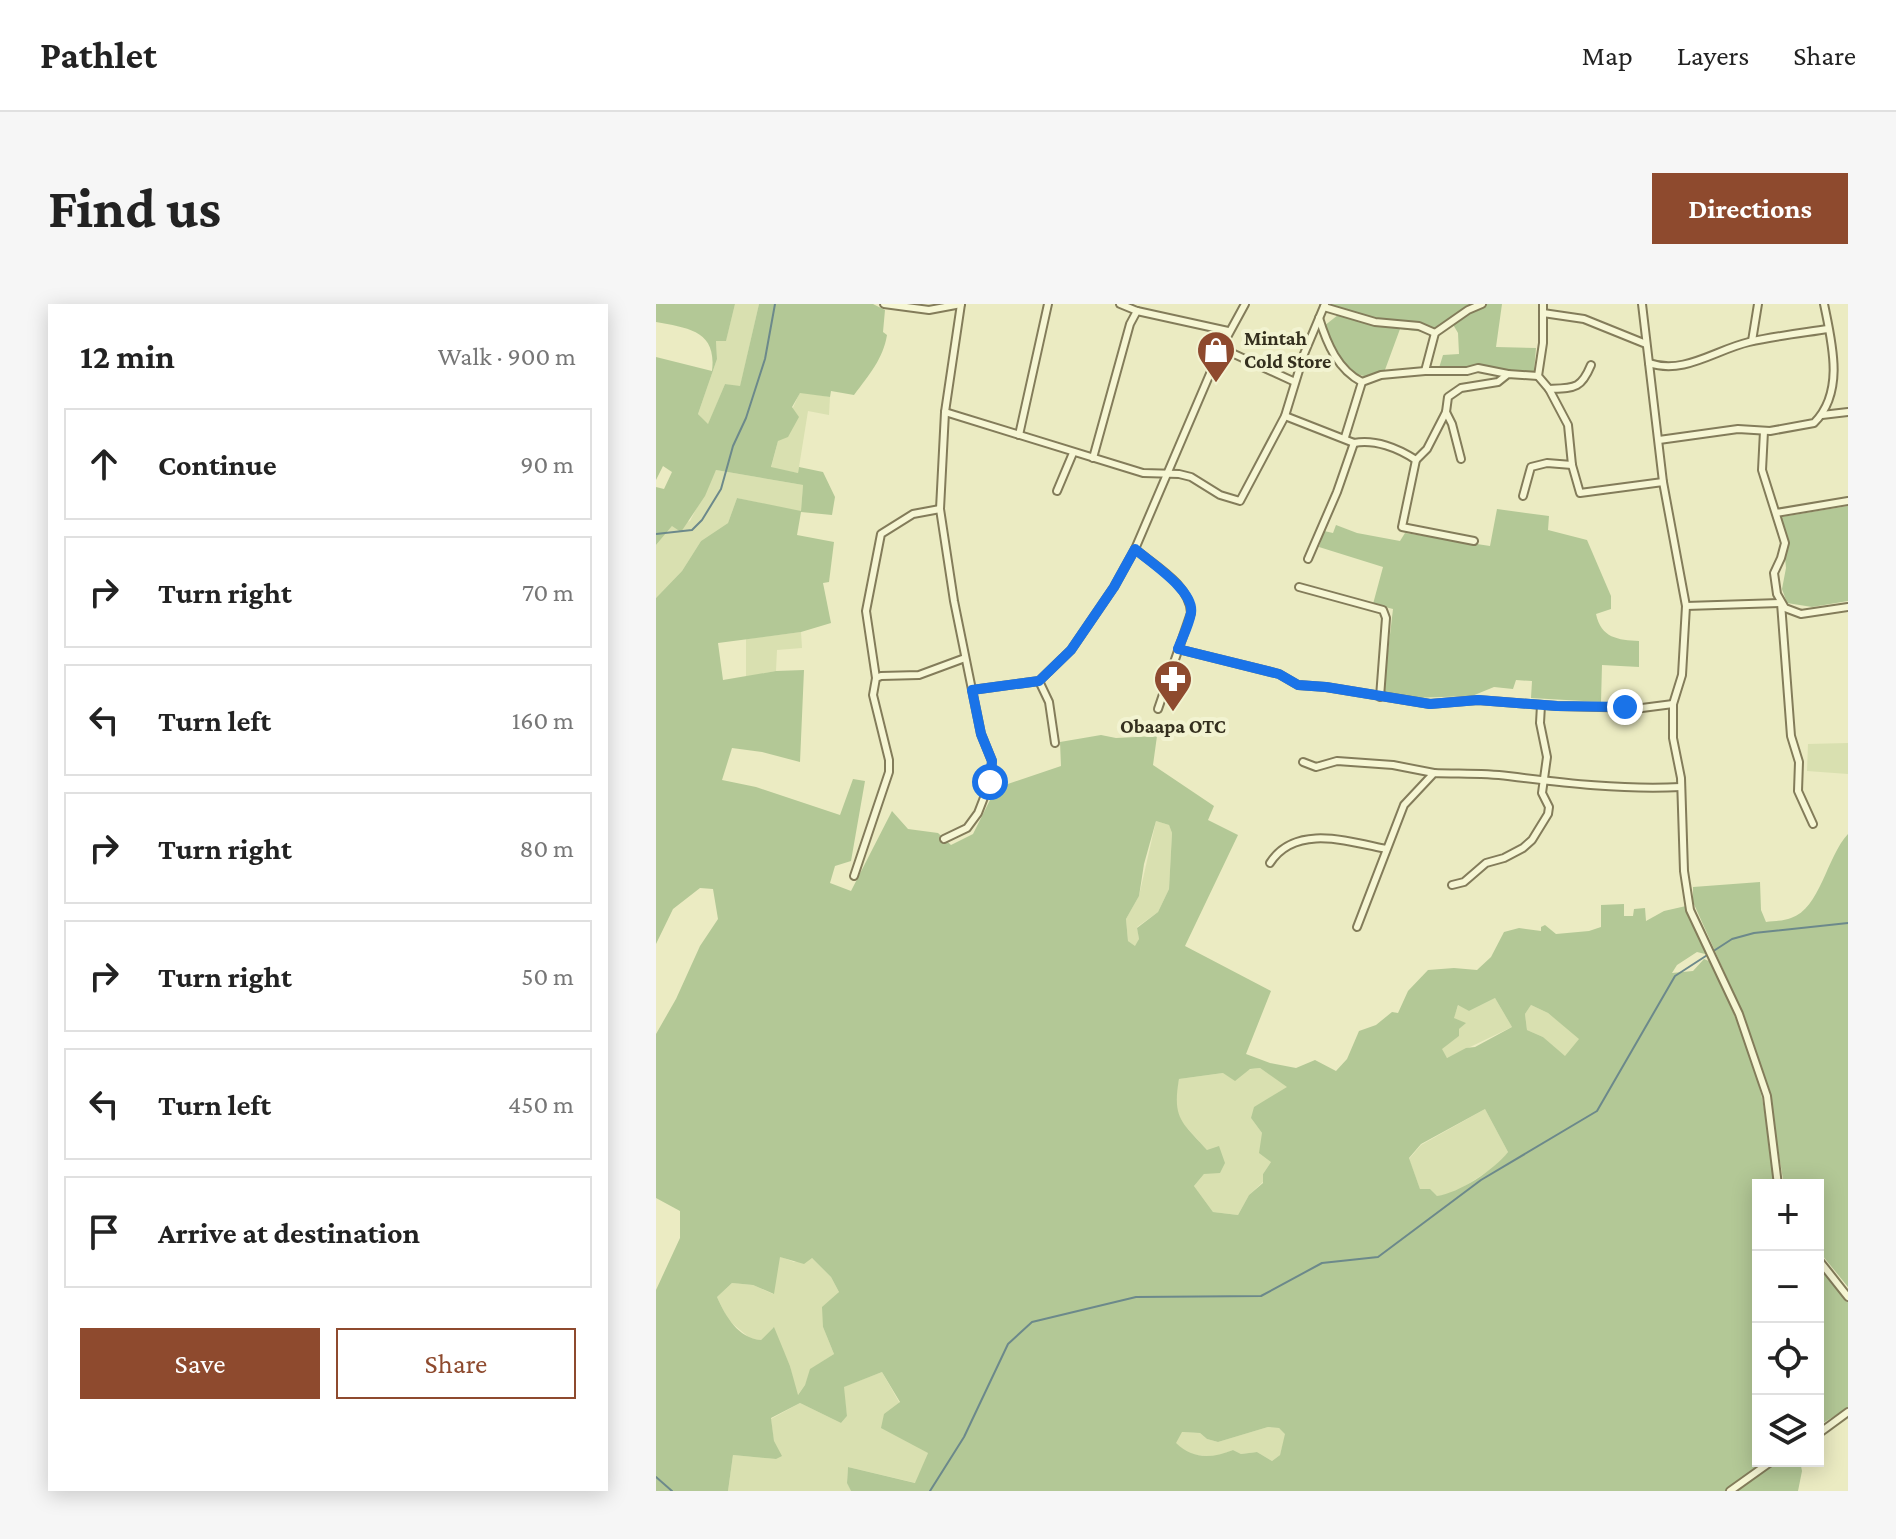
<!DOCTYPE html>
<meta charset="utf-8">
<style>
:root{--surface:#fff;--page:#f6f6f6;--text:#222;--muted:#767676;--line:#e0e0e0;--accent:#8e4a2e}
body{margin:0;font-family:"Crimson Pro",serif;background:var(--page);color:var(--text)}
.controls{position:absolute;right:24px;bottom:24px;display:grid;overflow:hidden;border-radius:0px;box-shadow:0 4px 20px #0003}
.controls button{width:72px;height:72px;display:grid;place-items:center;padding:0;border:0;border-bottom:2px solid var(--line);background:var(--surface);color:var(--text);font:40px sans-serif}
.stop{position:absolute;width:24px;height:24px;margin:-18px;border:6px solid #1a73e8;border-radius:50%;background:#fff}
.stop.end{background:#1a73e8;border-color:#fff;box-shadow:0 2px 8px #0008}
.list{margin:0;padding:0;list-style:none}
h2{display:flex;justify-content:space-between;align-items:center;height:104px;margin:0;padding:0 32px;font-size:34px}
h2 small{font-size:26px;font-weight:400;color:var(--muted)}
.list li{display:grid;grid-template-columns:52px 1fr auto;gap:24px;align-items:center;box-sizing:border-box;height:112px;margin:0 16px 16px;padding:0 16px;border:2px solid var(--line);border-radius:0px}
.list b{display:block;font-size:30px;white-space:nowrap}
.list em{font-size:26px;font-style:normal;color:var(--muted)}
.actions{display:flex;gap:16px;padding:24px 32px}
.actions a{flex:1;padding:18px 0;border:2px solid var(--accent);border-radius:0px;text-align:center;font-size:28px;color:var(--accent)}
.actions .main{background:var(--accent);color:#fff}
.icon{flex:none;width:44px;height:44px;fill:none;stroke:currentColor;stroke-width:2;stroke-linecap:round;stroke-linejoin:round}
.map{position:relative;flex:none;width:1192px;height:1187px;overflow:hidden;border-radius:0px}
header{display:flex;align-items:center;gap:48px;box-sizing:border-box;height:112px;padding:0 40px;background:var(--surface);border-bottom:2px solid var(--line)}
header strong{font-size:38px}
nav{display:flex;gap:44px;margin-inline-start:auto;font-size:28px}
.intro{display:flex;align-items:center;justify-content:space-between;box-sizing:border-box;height:192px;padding:0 48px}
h1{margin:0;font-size:56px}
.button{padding:20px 36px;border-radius:0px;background:var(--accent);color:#fff;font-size:28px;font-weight:700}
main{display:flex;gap:48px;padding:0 48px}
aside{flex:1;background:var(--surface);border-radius:0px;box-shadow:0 4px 20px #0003}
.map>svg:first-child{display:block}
.farmland{fill:#d9e0b0}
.green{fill:#b3c896;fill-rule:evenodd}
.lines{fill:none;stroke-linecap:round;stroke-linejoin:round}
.stream{stroke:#6c898b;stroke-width:2}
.minor-casing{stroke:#837c5a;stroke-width:10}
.minor{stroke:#f6f6d4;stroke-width:6}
.route{stroke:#1a73e8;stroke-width:10}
.labels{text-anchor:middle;stroke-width:8;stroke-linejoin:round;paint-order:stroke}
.poi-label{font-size:20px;font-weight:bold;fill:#342f1e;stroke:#f2f3d1;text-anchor:start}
</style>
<header>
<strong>Pathlet</strong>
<nav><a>Map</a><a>Layers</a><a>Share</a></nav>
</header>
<div class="intro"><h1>Find us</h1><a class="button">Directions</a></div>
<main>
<aside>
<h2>12 min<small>Walk · 900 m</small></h2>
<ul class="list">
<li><svg class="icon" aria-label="ahead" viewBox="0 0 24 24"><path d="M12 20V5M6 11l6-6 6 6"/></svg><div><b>Continue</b></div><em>90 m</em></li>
<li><svg class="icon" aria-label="right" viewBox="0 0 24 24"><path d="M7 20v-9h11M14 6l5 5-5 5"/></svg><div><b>Turn right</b></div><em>70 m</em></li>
<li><svg class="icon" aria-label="left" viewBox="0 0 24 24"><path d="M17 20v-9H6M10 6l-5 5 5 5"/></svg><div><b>Turn left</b></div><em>160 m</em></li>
<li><svg class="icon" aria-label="right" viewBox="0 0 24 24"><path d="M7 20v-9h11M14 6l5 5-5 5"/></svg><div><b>Turn right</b></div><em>80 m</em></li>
<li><svg class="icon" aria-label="right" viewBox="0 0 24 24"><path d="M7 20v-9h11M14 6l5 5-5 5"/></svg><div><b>Turn right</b></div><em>50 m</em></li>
<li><svg class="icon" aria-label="left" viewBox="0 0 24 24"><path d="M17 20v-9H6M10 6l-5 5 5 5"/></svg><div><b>Turn left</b></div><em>450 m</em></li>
<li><svg class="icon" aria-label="arrive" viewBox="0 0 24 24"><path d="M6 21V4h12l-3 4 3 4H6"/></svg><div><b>Arrive at destination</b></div></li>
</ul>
<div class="actions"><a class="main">Save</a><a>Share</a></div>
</aside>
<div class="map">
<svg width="1192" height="1187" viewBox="0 0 1192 1187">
<rect width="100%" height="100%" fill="#ebebc2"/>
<g class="farmland">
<polygon points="79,0 103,0 84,83 69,80 52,121 42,110 61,55 60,37 70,36"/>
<polygon points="144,88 174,93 173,111 152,107 142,169 115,164 122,137"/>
<polygon points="60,166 147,181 145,208 81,194 72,219 45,237 26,267 0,294 0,241 16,222 34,217"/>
<polygon points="145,328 146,344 121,346 120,367 90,373 90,335"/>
<polygon points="1192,439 1192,470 1151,467 1152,440"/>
<polygon points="500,517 513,521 516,529 513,585 502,608 481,623 483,635 480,643 472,637 470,615 483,592"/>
<polygon points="839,694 856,723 791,754 785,745 803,732 803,725 809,719 797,714 803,700 813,707"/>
<polygon points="875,701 892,709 924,735 909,753 887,733 871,726 869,710"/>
<polygon points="604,764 632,783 595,814 606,829 615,858 607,870 607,878 593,891 582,911 557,908 538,882 548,870 551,846 521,813 519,795 523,775"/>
<polygon points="829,805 852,848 843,860 795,891 781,892 764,885 753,855 765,841"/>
<polygon points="123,952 138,958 156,954 175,973 183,988 167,1023 178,1050 155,1065 149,1081 141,1092 134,1062 117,1024 105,1036 95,1035 72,1016 61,993 76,979 97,981 117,990"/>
<polygon points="226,1068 272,1149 260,1179 192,1163 191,1178 195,1187 72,1187 77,1151 120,1155 115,1115 144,1099 185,1119 191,1112 187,1083"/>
<polygon points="612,1123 623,1124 630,1130 624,1151 616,1157 601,1148 585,1150 577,1146 560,1153 532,1150 519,1139 525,1128 544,1129 551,1135 562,1138"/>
</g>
<g class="green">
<path d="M0,0H79L70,37H60L61,55L42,110L52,120L69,80L84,82L103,0H217L229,6L227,28L231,31C227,55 213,71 198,91L175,87L174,93L144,89L136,103L143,113L132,133L122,137L115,163L142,169L143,163L167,168L179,193L176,211L145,208L141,231L178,238L173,278L167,279L175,319L145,328L62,339L67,376L120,367L148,366L144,458L106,448L76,444L66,476L100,483L184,511L197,475L209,477L195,557L179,562L174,579L195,587L236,507L252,525L282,529L295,541L317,530L340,484L405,462L404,438L445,431L460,434L501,432L497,461L558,502L552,516L582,531L529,642L615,687L590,750L614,759L640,764L659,756L680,767L691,755L703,727L720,721L736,708L742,709L752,687L772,666L798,664L821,666L835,653L848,628L863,624L885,627V623L889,621L900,630L933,627L945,623V601L968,600V612H977L978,605L989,604L990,617L1008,607L1030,602L1050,646L1049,650L1041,648L1021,661L1016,669L1037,667L1048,655L1055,658C1075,702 1095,747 1106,794C1112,823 1112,852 1120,881H1102V1157H1144L1146,1167L1142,1187H195L191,1179L192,1163L259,1179L272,1149L225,1124L228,1110L244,1098L226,1068L188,1083L191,1112L185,1119L144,1099L115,1114L118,1137L126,1152L120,1155L77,1151L72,1187H0V986L24,934V907L0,894V730L20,695L44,642L62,615L57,585L44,584L17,605L0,640V294L26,267L45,237L72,219L81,194L145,207L147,181L60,166L49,192L25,228L16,222L0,241V183L8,185L16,168L7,162L0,176V53L56,67C61,27 33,24 0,18ZM500,517L513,521L516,529L513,585L502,608L481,624L483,635L479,642L472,637L470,615L483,592L488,560ZM839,694L856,723L819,743L810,744L791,754L786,745L803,732V725L810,719L798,714L802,701L813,707ZM875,701L892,709L923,735L909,752L887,733L871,726L869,710ZM604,764L631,783L598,803L595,814L606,829L603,849L615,858L607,870V879L593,891L582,911L557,908L538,882L548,870L564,869L569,859L563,842L551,846C526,818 516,815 523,775L567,769L579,777L594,765ZM829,805L852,848C838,866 803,889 781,892L774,885H764L753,854L765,840ZM124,953L148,960L156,954L175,973L183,988L166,1003L167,1023L178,1050L154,1065L149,1081L142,1091L134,1062L118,1023L105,1036C82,1034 70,1013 61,993L76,979L97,981L118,990ZM612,1123L623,1124L629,1130L624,1151L616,1157L601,1148L585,1150L577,1146C555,1155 537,1155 520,1139L526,1128L544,1129L551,1135L562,1138Z"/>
<path d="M675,0H846L840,43L880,44L878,68L848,67L822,62L783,64L787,51L803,50L802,29L795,17L776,29L744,25L726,74C690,75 679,53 668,22L682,11Z"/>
<polygon points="1192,202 1192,297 1156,303 1131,299 1126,285 1130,264 1125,213"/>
<path d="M841,205L893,212L892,226L931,236L955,292V305L940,310C945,334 962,336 983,337V363L946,361L945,398L875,394L876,377L860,376L857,385L838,383L816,392L756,394L727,390L737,305L717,300L727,263L663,243L668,227L677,229L680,221L701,229L744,237L749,229L834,242Z"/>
<path d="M1192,530V983L1162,946V881H1128L1113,791L1089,714L1037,598V583L1104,578L1105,606L1110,618C1118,617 1128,617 1135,614C1164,605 1171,552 1192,530Z"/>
<polygon points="1162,961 1192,996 1192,1104 1162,1122"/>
</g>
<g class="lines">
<g class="stream">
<polyline points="0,230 36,226 46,216 65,185 77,142 90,114 109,55 119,0"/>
<polyline points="0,1173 16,1187"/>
<polyline points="274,1187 308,1133 352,1040 376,1018 480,993 605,992 666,959 722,953 825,876 941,807 1019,672 1076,635 1098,629 1192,619"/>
</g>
<g class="minor-casing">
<g id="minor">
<polyline points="228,0 273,6 305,0"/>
<polyline points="464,0 481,7 572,27"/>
<polyline points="826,0 812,6 779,29 769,67 811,67 822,64 852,70"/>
<polyline points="887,0 887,39 882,72 893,85 912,121 916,161 924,189 1007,178"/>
<polyline points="986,0 1007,178 1030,302 1026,371 1017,400 1017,434 1025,474 1028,567 1034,606 1083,710 1111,792 1122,881"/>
<polyline points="668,3 719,18 763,22 779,29"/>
<polyline points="887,9 928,15 990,40"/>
<path d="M663,14C671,40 682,66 706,78"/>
<polyline points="1096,37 1102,0"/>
<polyline points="565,44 639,78"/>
<path d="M993,59C1028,71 1059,46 1093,38C1119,32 1146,29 1172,25"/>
<path d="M893,85C919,84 925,85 935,61"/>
<polyline points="289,108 487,169 523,170 535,173 564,191 584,197 629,112 648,50 669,0"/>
<polyline points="790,108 796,120 805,155"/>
<polyline points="1166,111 1192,108"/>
<path d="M629,112L698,139C719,135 742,144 760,156"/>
<polyline points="1108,127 1106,166 1129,239 1125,254 1118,269 1121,290 1129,304 1145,310 1192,303"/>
<polyline points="363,131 392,0"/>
<polyline points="689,133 706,78 725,71 769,67"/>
<path d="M1003,136L1082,125L1114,127L1158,119C1189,88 1176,39 1168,0"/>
<polyline points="437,154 474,20 481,7"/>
<polyline points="401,187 417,149"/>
<polyline points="867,192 875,163 891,159 916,161"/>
<polyline points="1120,209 1192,197"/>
<polyline points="818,237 746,223 760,156 771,145 790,108 792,93 805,84 842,78 852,70 882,72"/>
<path d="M479,245C499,262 534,281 535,309L502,405"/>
<polyline points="652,255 681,188 698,139"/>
<polyline points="643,283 727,306 730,314 724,393"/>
<polyline points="1125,299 1135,432 1143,458 1142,487 1157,520"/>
<polyline points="1030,302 1125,299"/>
<polyline points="522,345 623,370 642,381 670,383 774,400 822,396 901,402 986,404 1017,400"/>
<polyline points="220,374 210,307 225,230 257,210 284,205"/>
<polyline points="383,377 393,398 399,439"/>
<polyline points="316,386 383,377 415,346 458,283 479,245 565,44 589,0"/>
<polyline points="647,458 660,463 681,457 737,461 778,469"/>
<polyline points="288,535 311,524 322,509 334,478 336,457 325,430 298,297 284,205 289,108 305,0"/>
<path d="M614,559C639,520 691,537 730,545"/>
<polyline points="198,572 233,468 233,456 217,391 220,374 225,372 263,371 309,354"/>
<polyline points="796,581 808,578 830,559 848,554 867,544 876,536 892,510 893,503 886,489 891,453 884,419 885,401"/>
<path d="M701,623L748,501L778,469C803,470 828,469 852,472C909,479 967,486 1025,483"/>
<polyline points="1162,955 1192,993"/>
<polyline points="1162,1130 1192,1108"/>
<polyline points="1074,1187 1116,1157"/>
</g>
</g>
<use href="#minor" class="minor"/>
</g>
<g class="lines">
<path class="route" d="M334,478L336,457L325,430L316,386L383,377L415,346L458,283L479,245C495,259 539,287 535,309C533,321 526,334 522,345L623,370L642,381L670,383L774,400L822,396L901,402L969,403"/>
</g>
<defs>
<g id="shop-pin" transform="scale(2)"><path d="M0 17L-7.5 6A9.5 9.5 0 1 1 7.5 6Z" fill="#8e4a2e" stroke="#f2f3d1"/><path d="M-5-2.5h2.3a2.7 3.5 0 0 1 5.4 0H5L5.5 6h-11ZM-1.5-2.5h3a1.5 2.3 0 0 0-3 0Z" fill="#fff"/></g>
<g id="pharmacy-pin" transform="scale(2)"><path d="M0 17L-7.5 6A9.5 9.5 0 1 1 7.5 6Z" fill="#8e4a2e" stroke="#f2f3d1"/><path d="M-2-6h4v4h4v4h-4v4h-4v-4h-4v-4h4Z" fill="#fff"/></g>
</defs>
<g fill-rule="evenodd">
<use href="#shop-pin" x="560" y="46"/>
<use href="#pharmacy-pin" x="517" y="375"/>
</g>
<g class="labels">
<g class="poi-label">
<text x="588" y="41">Mintah<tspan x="588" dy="23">Cold Store</tspan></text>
<text x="517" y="429" text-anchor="middle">Obaapa OTC</text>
</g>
</g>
</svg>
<div class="controls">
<button>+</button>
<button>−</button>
<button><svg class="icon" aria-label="locate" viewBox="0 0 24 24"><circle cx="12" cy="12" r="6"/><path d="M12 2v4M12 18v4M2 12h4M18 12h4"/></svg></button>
<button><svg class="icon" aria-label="layers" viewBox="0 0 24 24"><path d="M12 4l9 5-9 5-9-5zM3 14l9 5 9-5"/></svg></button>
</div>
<div class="stop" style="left:334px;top:478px"></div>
<div class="stop end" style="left:969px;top:403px"></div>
</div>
</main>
